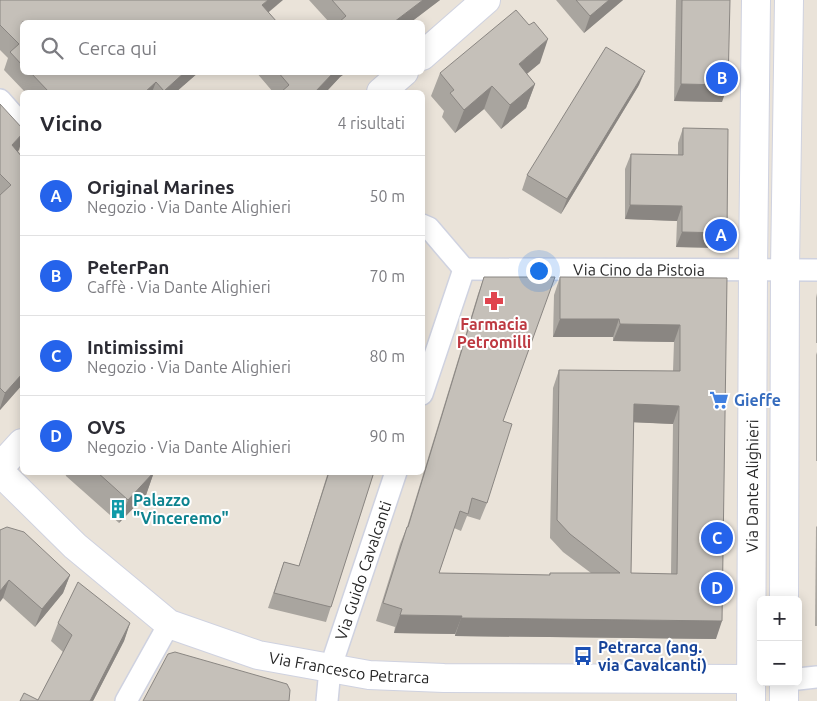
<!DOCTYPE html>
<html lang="it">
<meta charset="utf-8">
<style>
:root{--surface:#fff;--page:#f2f2f3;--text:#2b2b33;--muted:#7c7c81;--line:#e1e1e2;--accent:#2563eb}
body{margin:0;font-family:Ubuntu,sans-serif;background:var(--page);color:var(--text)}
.controls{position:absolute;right:15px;bottom:15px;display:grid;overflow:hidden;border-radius:8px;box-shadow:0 2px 12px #0003}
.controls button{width:45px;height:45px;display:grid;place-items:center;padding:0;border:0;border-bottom:1px solid var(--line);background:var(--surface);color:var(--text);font:25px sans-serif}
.you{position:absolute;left:538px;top:270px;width:18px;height:18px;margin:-12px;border:4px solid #fff;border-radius:50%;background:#1a73e8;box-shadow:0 0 0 8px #1a73e833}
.badge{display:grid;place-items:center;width:32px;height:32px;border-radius:50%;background:var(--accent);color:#fff;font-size:16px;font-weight:700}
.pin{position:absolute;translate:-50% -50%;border:2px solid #fff;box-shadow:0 1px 5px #0006}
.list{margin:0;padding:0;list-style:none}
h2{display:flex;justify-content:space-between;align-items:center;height:65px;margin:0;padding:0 20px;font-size:21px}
h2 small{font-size:16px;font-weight:400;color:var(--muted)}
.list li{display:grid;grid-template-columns:32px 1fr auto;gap:15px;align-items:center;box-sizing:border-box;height:80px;padding:0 20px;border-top:1px solid var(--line)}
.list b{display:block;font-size:19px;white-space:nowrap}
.list p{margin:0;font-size:16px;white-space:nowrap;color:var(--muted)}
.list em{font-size:16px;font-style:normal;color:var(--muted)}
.icon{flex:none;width:28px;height:28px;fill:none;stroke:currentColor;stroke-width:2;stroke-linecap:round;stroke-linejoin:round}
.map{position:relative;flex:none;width:817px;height:701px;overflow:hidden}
.search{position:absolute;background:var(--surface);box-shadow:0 2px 12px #0003;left:20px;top:20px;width:405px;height:55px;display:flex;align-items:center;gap:12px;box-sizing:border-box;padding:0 18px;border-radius:8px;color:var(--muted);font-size:19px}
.panel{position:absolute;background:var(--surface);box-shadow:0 2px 12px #0003;left:20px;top:90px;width:405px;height:385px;border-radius:8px}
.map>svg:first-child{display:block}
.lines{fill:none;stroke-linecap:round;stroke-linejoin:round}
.street-casing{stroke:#cfd2e0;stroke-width:24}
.secondary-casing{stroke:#cfd2e0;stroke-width:30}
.street{stroke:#fff;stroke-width:21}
.secondary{stroke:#fff;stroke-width:28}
.wall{fill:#a9a59f;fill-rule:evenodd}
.shaded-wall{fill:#8a8682}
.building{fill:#c5c0b9;stroke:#8a8682;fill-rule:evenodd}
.labels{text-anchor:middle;stroke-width:4;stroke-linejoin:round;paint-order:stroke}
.street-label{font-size:16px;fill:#282828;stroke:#fff}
.health-label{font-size:16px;font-weight:bold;fill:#be3a42;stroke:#fff}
.shop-label{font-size:16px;font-weight:bold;fill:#366cbe;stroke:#fff;text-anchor:start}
.culture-label{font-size:16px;font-weight:bold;fill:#0d838f;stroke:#fff;text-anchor:start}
.transit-label{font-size:16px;font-weight:bold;fill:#164399;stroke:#fff;text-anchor:start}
</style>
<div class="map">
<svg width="817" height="701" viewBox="0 0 817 701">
<rect width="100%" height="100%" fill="#eae3d9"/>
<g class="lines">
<g class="street-casing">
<g id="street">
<polyline points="0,100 22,125"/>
<polyline points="422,225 429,228 464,269"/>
<path id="s1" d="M464,269L817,270"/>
<polyline points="422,394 464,269"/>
<polyline points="798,679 817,677"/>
<polyline points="126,701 169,624"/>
<path id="s2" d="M327,701L330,669L396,472"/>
</g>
</g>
<g class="secondary-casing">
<g id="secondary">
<polyline points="422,56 486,0"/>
<polyline points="381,92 404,72"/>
<polyline points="0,467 22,443"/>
<path id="s3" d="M0,472L75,546L169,624L258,655L369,675L444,678L751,679"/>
<polyline points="784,600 785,269 789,0"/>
<path id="s4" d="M751,701L753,270L756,0"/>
<polyline points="784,701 784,682"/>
</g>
</g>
<use href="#street" class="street"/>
<use href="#secondary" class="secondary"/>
</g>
<g class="wall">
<polygon points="0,0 22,22 22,72 199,72 176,92 25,92 4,70 8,58 0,50"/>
<polygon points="309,0 440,0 411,22 329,22"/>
<polygon points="556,0 623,0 584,33"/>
<polygon points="676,0 730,0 722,102 674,101"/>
<polygon points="540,63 526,74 535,84 526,108 501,129 484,109 455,133 442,117 444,111 431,96 440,73"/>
<polygon points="256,72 347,72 340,77 326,92 273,92"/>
<polygon points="639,85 561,214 522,190 527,175"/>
<polygon points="0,104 19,150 18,151 22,157 22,385 0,410"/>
<polygon points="683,128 721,248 676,247 677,221 625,219 625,169 631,154 678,155 678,143"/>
<path d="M484,277L503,421L487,503L480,520L467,516L461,531L454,528L439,573L549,575L550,573H591L563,552L550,538L553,388L559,370L673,371L674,342L613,341V337H553L554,295L560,277L727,278L716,639L455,636V634L394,633L395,627L376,621L400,544L407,527L478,294ZM633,422L673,424L671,574L631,573Z"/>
<polygon points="817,293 817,343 816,343 816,298"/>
<polygon points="817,352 817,461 816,461 816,355"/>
<polygon points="65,472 154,472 146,495 119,523 66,476"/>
<polygon points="328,472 374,472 326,622 268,608 284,562 299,566"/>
<polygon points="817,526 817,626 815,626 816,527"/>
<polygon points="0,530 70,575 63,593 35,627 3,598"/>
<polygon points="58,623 130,623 124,641 93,701 20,701 38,700 63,652 51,641"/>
</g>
<g class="shaded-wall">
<polygon points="268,0 283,0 257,22 262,5"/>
<polygon points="423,0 440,0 411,22 394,22"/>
<polygon points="609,0 623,0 584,33 590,16"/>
<polygon points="548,39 540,63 510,88 519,64"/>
<polygon points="645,71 639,85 561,214 567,199"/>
<polygon points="185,72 199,72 176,92 163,92"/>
<polygon points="334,72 347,72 340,77 326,92 315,92"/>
<polygon points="156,82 152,92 145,92"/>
<polygon points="535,84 526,108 501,129 510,105"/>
<polygon points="681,84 728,85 722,102 674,101"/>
<polygon points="492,86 484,109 455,133 464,110"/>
<polygon points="22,134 22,140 19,150 5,163 12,145"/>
<polygon points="630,205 682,206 677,221 625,219"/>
<polygon points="682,232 727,233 721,248 676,247"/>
<polygon points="560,319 619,319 613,337 553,337"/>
<polygon points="620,324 680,325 674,342 613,341"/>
<polygon points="22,374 22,385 0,410 0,408 5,393"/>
<polygon points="634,404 679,406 673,424 627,422"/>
<polygon points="154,472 146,495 119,523 128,500"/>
<polygon points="70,575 63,593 35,627 42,609"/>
<polygon points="9,580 3,598 0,602 0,591"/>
<polygon points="400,615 462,616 455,634 394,633"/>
<polygon points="461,618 722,621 716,639 455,636"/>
<polygon points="130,623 124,641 93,701 90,701"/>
</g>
<g class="building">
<polygon points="0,0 268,0 262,5 277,22 22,22 22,65 10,52 19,44 0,25"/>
<polygon points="332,0 423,0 394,22 339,22 346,16"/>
<polygon points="576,0 609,0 590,16"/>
<polygon points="682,0 730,0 728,85 681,84"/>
<polygon points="516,10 529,25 534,22 548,39 519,64 535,84 510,105 492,86 464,110 450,93 454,90 440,73"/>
<polygon points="606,47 645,71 567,199 527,175"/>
<polygon points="30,72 185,72 164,91 156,82 145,92 49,92"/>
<polygon points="278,72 334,72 315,92 281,92 289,85"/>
<polygon points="0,104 22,128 22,134 12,145 22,157 22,374 5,393 0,388 0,195 11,185 0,174"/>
<polygon points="683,128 728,129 727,233 682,232 682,206 630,205 631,154 683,155"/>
<path d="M484,277H555L503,421L512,424L487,503L472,498L468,514L460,511L439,573L550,575V573H620L570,534L557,520L559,370L680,371V325L620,324L619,319H560V277L727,278L722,621L461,618L462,616L400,615L402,609L383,603L407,527H408ZM634,404L679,406L677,574L631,573Z"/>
<polygon points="97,472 154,472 128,500"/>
<polygon points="329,472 374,472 331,607 274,593 284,562 299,566"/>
<polygon points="7,527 24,532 70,575 42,609 9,580 0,591 0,530"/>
<polygon points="78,582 130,623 90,701 20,701 24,693 38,700 72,635 58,623"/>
<polygon points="175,652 287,684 290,690 289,701 143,701 168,654"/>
</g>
<defs>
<g id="pharmacy-bare" transform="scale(1.5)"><path d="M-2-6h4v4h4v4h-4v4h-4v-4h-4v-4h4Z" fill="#e0444e" stroke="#fff" stroke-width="2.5" paint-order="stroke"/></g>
<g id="supermarket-bare" transform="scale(1.5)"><path d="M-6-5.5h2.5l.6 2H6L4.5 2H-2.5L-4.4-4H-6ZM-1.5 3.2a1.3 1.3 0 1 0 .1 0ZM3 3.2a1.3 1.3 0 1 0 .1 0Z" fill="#3f7fe0" stroke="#fff" stroke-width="2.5" paint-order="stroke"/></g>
<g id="building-bare" transform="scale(1.5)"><path d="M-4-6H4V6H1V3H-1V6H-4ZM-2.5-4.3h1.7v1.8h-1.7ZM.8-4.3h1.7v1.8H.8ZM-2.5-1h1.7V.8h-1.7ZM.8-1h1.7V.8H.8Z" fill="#0f9aa8" stroke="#fff" stroke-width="2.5" paint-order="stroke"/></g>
<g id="bus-bare" transform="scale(1.5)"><path d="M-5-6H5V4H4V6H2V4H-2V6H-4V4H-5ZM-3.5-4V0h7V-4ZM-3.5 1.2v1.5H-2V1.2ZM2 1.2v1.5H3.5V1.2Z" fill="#1a4fb4" stroke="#fff" stroke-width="2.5" paint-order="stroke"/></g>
</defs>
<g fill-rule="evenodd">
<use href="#pharmacy-bare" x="494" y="301"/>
<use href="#supermarket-bare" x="719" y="400"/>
<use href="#building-bare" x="118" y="509"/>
<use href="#bus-bare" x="583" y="656"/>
</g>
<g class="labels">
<g class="street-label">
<text dy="6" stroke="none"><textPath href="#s1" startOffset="175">Via Cino da Pistoia</textPath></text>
<text dy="6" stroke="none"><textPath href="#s4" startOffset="215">Via Dante Alighieri</textPath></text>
<text dy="6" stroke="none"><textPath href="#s2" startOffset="136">Via Guido Cavalcanti</textPath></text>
<text dy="6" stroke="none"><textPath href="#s3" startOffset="414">Via Francesco Petrarca</textPath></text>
</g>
<g class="health-label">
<text x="494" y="330">Farmacia<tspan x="494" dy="18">Petromilli</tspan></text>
</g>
<g class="shop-label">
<text x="734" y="406">Gieffe</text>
</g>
<g class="culture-label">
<text x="133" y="506">Palazzo<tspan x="133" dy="18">"Vinceremo"</tspan></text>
</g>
<g class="transit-label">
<text x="598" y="653">Petrarca (ang.<tspan x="598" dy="18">via Cavalcanti)</tspan></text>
</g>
</g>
</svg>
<div class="controls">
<button>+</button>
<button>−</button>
</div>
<div class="you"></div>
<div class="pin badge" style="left:721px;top:235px">A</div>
<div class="pin badge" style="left:722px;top:78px">B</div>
<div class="pin badge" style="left:717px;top:538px">C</div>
<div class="pin badge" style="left:717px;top:588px">D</div>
<div class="search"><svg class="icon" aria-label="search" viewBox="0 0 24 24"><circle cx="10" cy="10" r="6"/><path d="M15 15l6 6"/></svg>Cerca qui</div>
<section class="panel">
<h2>Vicino<small>4 risultati</small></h2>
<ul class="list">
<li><span class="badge">A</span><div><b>Original Marines</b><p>Negozio · Via Dante Alighieri</p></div><em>50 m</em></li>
<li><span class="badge">B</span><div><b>PeterPan</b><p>Caffè · Via Dante Alighieri</p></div><em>70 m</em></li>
<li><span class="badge">C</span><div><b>Intimissimi</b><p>Negozio · Via Dante Alighieri</p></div><em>80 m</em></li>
<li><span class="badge">D</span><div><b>OVS</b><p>Negozio · Via Dante Alighieri</p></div><em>90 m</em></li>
</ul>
</section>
</div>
